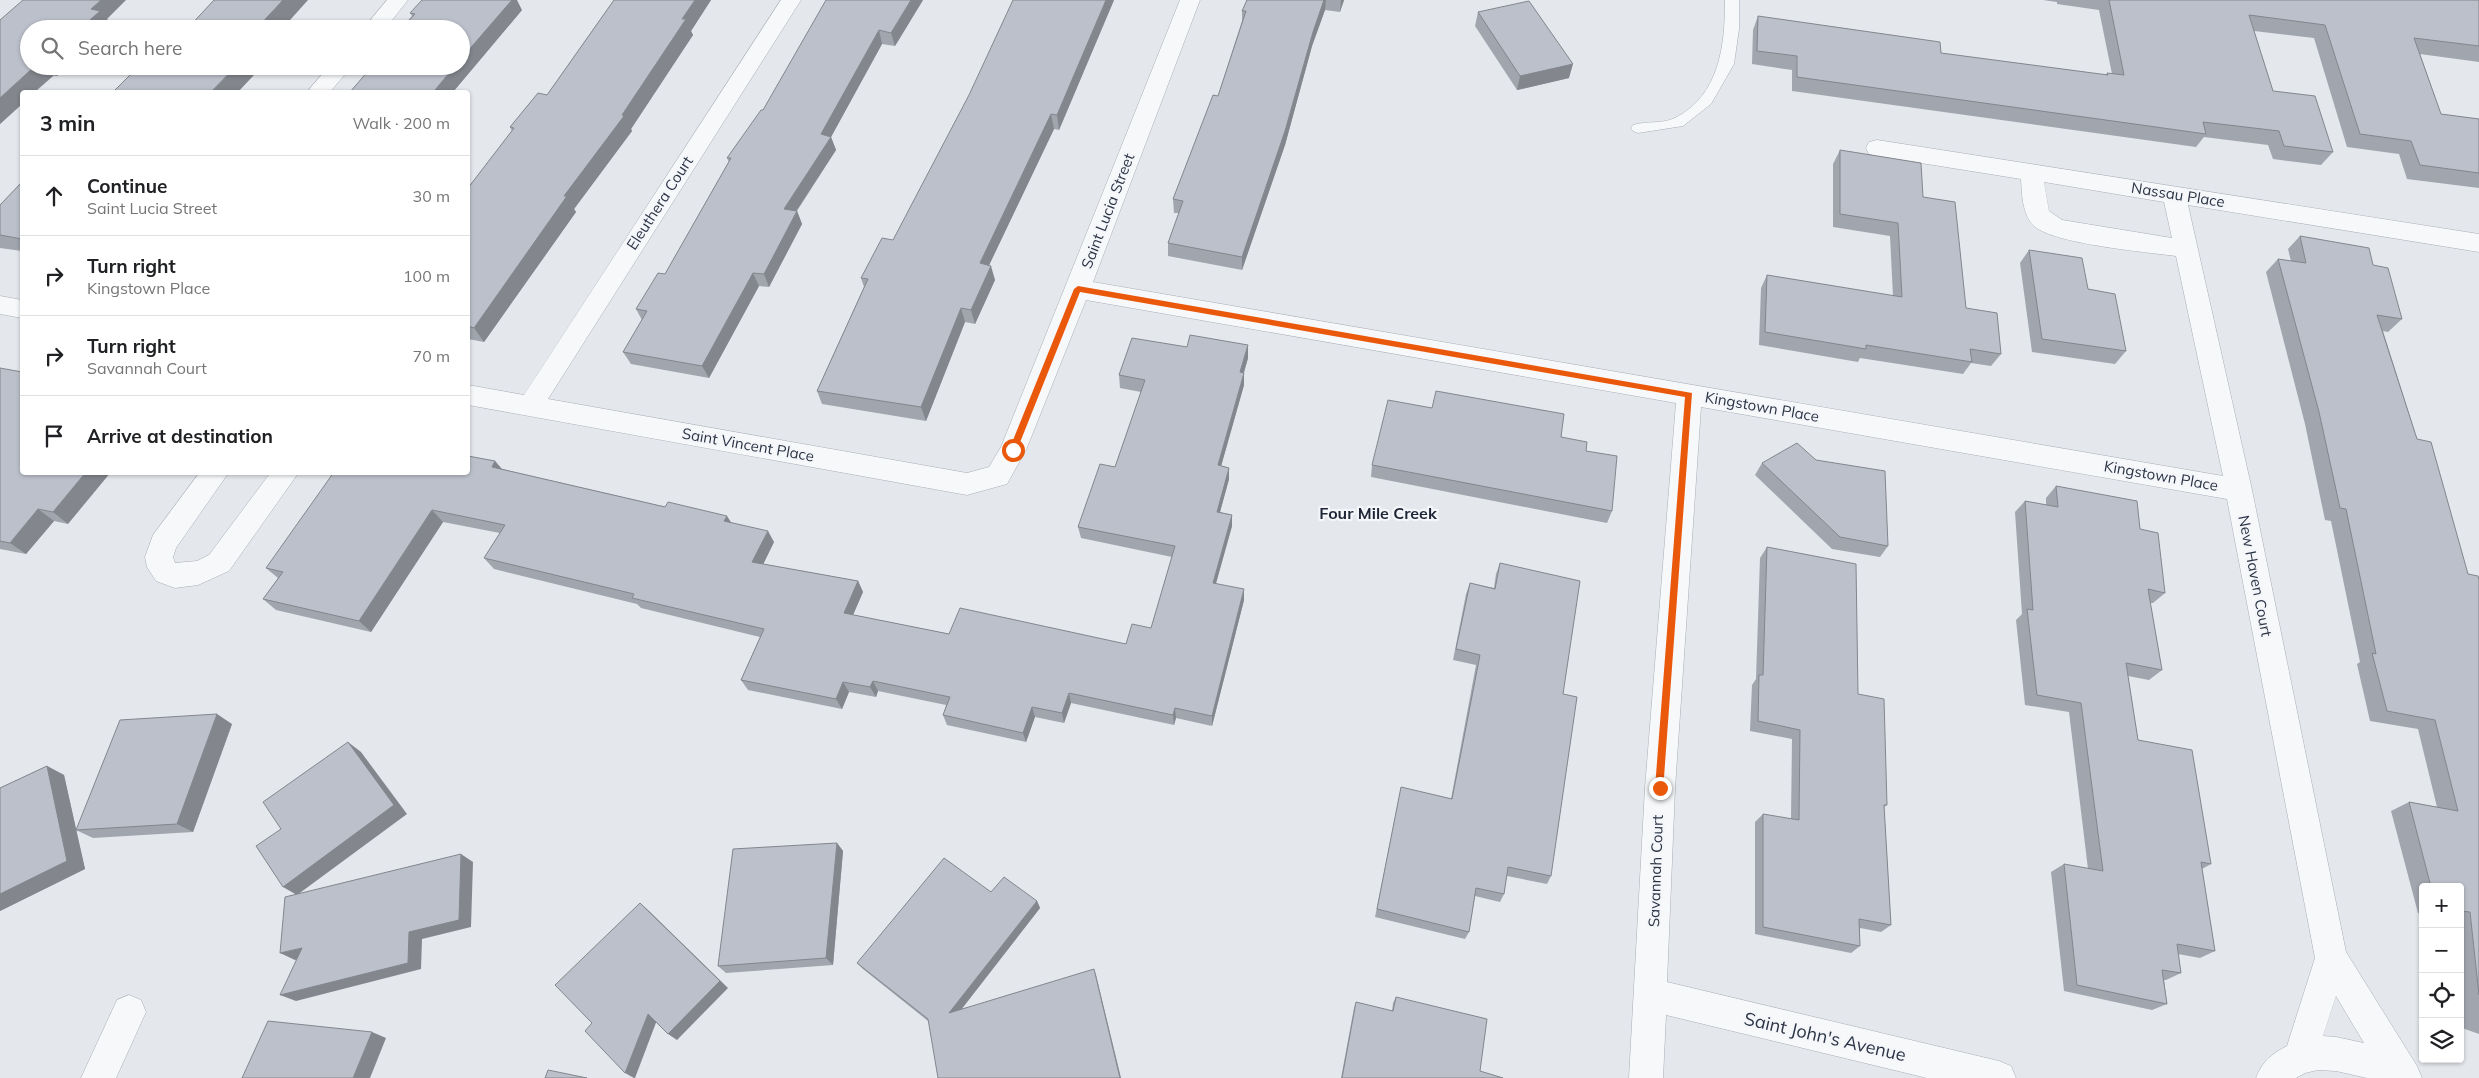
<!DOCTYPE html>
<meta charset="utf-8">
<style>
:root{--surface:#fff;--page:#f6f6f6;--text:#202124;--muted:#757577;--line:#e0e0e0}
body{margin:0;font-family:Mulish,sans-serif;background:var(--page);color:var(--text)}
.controls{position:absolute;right:15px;bottom:15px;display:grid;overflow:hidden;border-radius:5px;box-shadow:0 1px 4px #0004}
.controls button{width:45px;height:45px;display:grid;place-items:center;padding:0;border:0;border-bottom:1px solid var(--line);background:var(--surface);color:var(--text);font:25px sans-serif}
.stop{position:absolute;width:15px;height:15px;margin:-11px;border:4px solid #ea580c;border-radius:50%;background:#fff}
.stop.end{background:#ea580c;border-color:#fff;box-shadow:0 1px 5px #0008}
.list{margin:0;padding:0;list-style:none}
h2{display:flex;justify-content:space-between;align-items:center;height:65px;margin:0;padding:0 20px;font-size:21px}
h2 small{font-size:16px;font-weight:400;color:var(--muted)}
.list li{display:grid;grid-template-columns:32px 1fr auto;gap:15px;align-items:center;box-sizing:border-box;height:80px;padding:0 20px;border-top:1px solid var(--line)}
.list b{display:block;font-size:19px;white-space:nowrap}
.list p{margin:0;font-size:16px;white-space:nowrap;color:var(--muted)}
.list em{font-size:16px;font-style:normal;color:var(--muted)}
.icon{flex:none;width:28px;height:28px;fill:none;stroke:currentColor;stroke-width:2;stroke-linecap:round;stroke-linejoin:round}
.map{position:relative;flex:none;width:2479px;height:1078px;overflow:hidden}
.search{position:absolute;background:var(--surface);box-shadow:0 1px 4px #0004;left:20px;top:20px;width:450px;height:55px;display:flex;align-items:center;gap:12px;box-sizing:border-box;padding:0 18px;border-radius:28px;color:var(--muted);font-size:19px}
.panel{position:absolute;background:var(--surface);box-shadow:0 1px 4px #0004;left:20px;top:90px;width:450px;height:385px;border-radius:5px}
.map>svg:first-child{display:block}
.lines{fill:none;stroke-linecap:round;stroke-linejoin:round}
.lane-casing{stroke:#a9aeb7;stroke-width:1}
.street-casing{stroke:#a9aeb7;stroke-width:1}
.lane{fill:#f7f8fa;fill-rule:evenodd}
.street{fill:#f7f8fa;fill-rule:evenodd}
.wall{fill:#a1a5ae}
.shaded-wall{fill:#83868d}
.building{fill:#bbc0ca;stroke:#83868d}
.route{fill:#ea580c}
.labels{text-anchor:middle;stroke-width:4.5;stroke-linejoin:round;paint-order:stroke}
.street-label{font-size:15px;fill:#2b3445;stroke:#f4f6f9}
.neighbourhood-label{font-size:16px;font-weight:bold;fill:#1d2536;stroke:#f4f6f9}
.near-street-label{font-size:18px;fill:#2b3445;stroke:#f4f6f9}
</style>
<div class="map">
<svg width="2479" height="1078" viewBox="0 0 2479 1078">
<rect width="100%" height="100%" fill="#e4e7ec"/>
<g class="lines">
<g class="lane-casing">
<path id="lane" d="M1725,0H1739V29L1734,64L1711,104L1683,126L1638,133L1633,131L1631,128L1633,125C1646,121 1663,124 1675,118C1720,95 1725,45 1725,0Z"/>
</g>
<g class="street-casing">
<g id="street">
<polygon points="387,0 408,0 385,29 363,29"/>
<path d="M781,0H801L548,399L967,473L989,467L1001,447L1180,0H1200L1093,282L2223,476L2176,256C2146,252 2054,244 2034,226C2022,214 2022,194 2021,179L1877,156L1869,154L1866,148L1869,142L1877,140L2479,234V252L2188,205L2252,490L2346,952L2417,1066L2422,1078H2367L2336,1071L2318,1070L2305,1073L2296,1078H2256C2262,1062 2271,1054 2287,1046L2315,958L2227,499L1701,407L1675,788L1667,982L1999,1061L2011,1066L2016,1078H1927L1666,1015L1663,1078H1629L1645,788L1676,403L1086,300L1026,450L1007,484L967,495L468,405V385L524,395ZM2044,182L2164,202L2172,238L2062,220L2049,211ZM2336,996L2364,1043L2336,1037L2323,1036Z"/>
<polygon points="329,66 352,66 330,92 307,92"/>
<polygon points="0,296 22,300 22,318 0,314"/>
<polygon points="200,472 229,472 176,548 173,557 175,563 197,561 209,555 271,472 299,472 229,571 198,585 175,588 156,581 147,567 145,557 153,535"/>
<polygon points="129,995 141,1000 146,1012 116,1078 81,1078 117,1000"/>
</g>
</g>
<use href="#lane" class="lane"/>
<use href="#street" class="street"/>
</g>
<g class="wall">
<polygon points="614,0 711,0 691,31 693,35 631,129 632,131 574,209 576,212 484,342 468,339 468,188 512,131 510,127 547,95"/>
<polygon points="923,0 895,46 882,44 831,137 836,150 797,211 802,224 769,287 759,286 709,378 631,364 623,352 642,320 636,309 665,274 729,162 727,158 763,110"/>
<polygon points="1114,0 1059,130 1054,129 989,265 995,280 975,324 965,322 926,421 822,404 817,391 864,287 861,278 893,240"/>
<polygon points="1247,0 1344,0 1340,12 1325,10 1312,46 1285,145 1242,270 1168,256 1168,243 1179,213 1174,213 1173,199 1218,96 1242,21 1242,11"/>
<polygon points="2043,0 2479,0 2479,62 2420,54 2441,114 2479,119 2479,188 2407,179 2399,154 2347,147 2314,38 2254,31 2273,91 2333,152 2321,165 2273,159 2268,145 2204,137 2196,147 1792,91 1792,70 1752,64 1753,30 1758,16 1941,53 2106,75 2107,73 2112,74 2099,10 2057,4 2057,2"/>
<polygon points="522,10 453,92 350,92 366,74 363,69 412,16 410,13"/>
<polygon points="1478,12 1569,78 1517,90 1475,26"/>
<polygon points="107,19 111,25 29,66 67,66 57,76 53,76 0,124 0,20"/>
<polygon points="1840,150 1923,197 1966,308 2001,354 1991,366 1971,363 1963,374 1860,358 1858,362 1759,345 1761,288 1767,275 1893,296 1890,236 1833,227 1833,164"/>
<polygon points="22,182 22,251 0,248 0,205"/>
<polygon points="2300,236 2373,265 2402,319 2388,332 2383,331 2417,439 2468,574 2479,580 2479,1034 2462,1028 2460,1014 2460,887 2423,887 2423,914 2418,913 2391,811 2409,802 2437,807 2418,729 2370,721 2357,664 2360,662 2331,521 2325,520 2305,424 2266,272 2278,259 2291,261 2288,249"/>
<polygon points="2029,250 2088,289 2126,351 2115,364 2032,352 2020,263"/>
<polygon points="1248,345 1248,358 1244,373 1244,385 1221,466 1229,468 1229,479 1220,512 1232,515 1232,526 1216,583 1244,600 1212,726 1176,718 1174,725 1071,703 1064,723 1035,717 1026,742 947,725 943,715 946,705 878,691 876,697 849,692 842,709 748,690 741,680 760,637 641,608 637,604 494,569 484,558 500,533 443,522 371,632 276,610 263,599 278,578 266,568 495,461 502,469 731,522 774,542 763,564 858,581 863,592 853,615 949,634 1126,644 1151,628 1172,557 1081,538 1078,527 1115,467 1141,392 1120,388 1119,375 1187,347"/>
<polygon points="0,368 68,524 54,521 26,554 0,549"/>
<polygon points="1561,437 1586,451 1612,511 1607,523 1371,477 1372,465"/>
<polygon points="1762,463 1888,546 1880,557 1832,549 1755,475"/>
<polygon points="2056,486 2140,529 2165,593 2153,603 2150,603 2162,670 2149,680 2128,676 2138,740 2211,864 2202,869 2215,951 2200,958 2178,954 2181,973 2166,980 2164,980 2167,1004 2152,1010 2064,991 2051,872 2064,864 2088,869 2069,712 2025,705 2016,620 2022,614 2015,512 2025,501 2046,505 2046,498"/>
<polygon points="1767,547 1858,694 1887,805 1884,807 1891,925 1881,932 1860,928 1860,946 1851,953 1755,934 1755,822 1763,814 1791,819 1792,739 1750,731 1752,685 1756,679 1760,558"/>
<polygon points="1500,563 1563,694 1551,876 1547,884 1507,876 1504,894 1500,902 1475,896 1469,932 1465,939 1375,917 1401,787 1451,799 1476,665 1453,660 1466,594 1470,583 1494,588 1496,574"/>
<polygon points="232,724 193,832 93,838 76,830 85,869 0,911 0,788 47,766 64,775 76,829"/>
<polygon points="837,843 843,851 833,965 726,973 718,966"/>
<polygon points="991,892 1037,901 1040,908 961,1009 1096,975 928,1021 863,969 857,963"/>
<polygon points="1396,997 1480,1071 1503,1078 1341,1078 1354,1008 1356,1002 1392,1011 1393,1003"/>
</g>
<g class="shaded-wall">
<polygon points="101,0 126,0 107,19 111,25 107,29 80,29 91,9"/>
<polygon points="283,0 308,0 282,29 256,29"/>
<polygon points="506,0 517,0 522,10 453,92 436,92 435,90 455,66 461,66 461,59"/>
<polygon points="695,0 711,0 691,31 693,35 631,129 632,131 574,209 576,212 484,342 474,328 564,196"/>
<polygon points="911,0 923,0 895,46 891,33"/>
<polygon points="1106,0 1114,0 1059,130 1057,115"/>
<polygon points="1324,0 1326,0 1325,10 1312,46 1285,145 1242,270 1242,257 1313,32"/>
<polygon points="1341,0 1344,0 1340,12"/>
<polygon points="879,30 882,44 831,137 836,150 789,222 784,209 821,134"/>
<polygon points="1573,64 1569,78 1517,90 1520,76"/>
<polygon points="35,66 44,66 53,76 34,92 22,92 22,104 0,124 0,98"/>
<polygon points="47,66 67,66 57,76"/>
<polygon points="236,66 248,66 254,75 238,92 211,92"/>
<polygon points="1051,114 1054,129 983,278 980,263"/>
<polygon points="797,211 802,224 769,287 764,274"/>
<polygon points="991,266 995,280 975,324 971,310"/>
<polygon points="753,273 759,286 709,378 702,366"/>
<polygon points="961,308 965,322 926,421 921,407"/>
<polygon points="1248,345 1248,358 1240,385 1240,372"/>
<polygon points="1244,373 1244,385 1218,477 1218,465"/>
<polygon points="495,461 505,473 492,467"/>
<polygon points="1229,468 1229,479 1217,523 1217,512"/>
<polygon points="86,472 111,472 68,524 53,512"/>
<polygon points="38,509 54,521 26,554 10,543"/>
<polygon points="432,510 443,522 371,632 359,621"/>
<polygon points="1232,515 1232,526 1213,594 1213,583"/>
<polygon points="727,516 734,527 724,521"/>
<polygon points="768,531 774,542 759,573 752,562"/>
<polygon points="858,581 863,592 849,624 844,613"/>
<polygon points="1244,589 1244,600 1212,726 1212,716"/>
<polygon points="873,681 878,691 876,697 870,687"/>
<polygon points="843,682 849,692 842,709 836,699"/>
<polygon points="1069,693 1071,703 1064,723 1062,713"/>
<polygon points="1032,707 1035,717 1026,742 1023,733"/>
<polygon points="1175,708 1176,718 1174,725 1173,715"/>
<polygon points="217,714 232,724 193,832 177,824"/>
<polygon points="348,742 361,752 407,814 297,895 283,887"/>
<polygon points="47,766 64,775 85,869 0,911 0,894"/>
<polygon points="837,843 843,851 833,965 826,958"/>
<polygon points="461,854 473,862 471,927 422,939 421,969 296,1001 280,995 409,932"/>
<polygon points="1037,901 1040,908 954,1019 949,1013"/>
<polygon points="640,903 649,911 728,988 677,1040 668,1034"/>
<polygon points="302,948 317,954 295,960 280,953"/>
<polygon points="1094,969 1096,975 1121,1078 1120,1078"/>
<polygon points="648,1014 657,1020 635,1078 634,1078 625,1073"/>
<polygon points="372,1032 386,1038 370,1078 353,1078"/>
</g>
<g class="building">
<polygon points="23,0 101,0 91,9 100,11 80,29 29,29 29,66 35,66 0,98 0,20"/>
<polygon points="214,0 283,0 256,29 187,29"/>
<polygon points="422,0 512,0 461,59 461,29 401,29 415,14 410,13"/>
<polygon points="614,0 695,0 682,19 686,19 622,115 624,116 564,196 567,196 474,328 468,326 468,188 514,128 510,127 538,93 547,95"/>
<polygon points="826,0 911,0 891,33 879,30 821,134 831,137 784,209 797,211 764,274 753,273 702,366 623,352 647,311 636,309 658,273 665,274 731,158 727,158 761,110 763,110"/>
<polygon points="1013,0 1106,0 1057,115 1051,114 980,263 991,266 971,310 961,308 921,407 817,391 868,279 861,278 882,238 893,240 969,95"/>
<polygon points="1247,0 1324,0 1313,32 1285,131 1242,257 1168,243 1183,201 1173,199 1213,95 1218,96 1246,11 1242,11"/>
<polygon points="2109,0 2479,0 2479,46 2414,38 2441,114 2479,119 2479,173 2420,165 2411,141 2360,134 2325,25 2249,15 2273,91 2315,96 2333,152 2284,146 2279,131 2203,122 2206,134 1797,77 1797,56 1757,51 1758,16 1940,42 1941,53 2108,75 2107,73 2124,75"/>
<polygon points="1529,1 1573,64 1520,76 1478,12"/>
<polygon points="136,66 236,66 211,92 113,92 132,73 130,73"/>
<polygon points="366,66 455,66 435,90 437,91 436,92 350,92 369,70 363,69"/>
<polygon points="1840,150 1921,163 1923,197 1955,202 1966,308 1997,313 2001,354 1970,349 1972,362 1866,345 1866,349 1765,332 1767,275 1902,297 1898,223 1840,214"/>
<polygon points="22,182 22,239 0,235 0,205"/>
<polygon points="2300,236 2369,248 2373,265 2388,268 2402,319 2377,315 2417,439 2431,442 2468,574 2478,576 2479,580 2479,995 2470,912 2460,911 2460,887 2431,887 2409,802 2458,811 2435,720 2387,711 2372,653 2376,654 2346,509 2340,508 2319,412 2278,259 2306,263"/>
<polygon points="2029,250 2082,258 2088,289 2115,294 2126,351 2042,339"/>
<polygon points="1190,335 1248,345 1240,372 1244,373 1218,465 1229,468 1217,512 1232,515 1213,583 1244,589 1212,716 1175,708 1173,715 1069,693 1062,713 1032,707 1023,733 943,715 950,697 873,681 870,687 843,682 836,699 741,680 764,629 632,598 634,594 484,558 505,525 432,510 359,621 263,599 283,572 266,568 334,472 468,472 468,456 495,461 492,467 665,507 668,502 727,516 724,521 768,531 752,562 858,581 844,613 949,634 960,608 1126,644 1132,624 1151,628 1175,546 1078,527 1100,464 1115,467 1145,380 1119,375 1132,338 1187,347"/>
<polygon points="0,368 22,372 22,371 22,472 86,472 53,512 38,509 10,543 0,541"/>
<polygon points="1436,391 1564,414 1561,437 1587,442 1586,451 1617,456 1612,511 1372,465 1388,400 1432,408"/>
<polygon points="1797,443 1816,460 1885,471 1888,546 1840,537 1762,463"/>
<polygon points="2056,486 2137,501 2140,529 2158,533 2165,593 2148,589 2162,670 2126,663 2138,740 2192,750 2211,864 2201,862 2215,951 2177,944 2181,973 2162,970 2167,1004 2077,985 2064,864 2103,871 2081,703 2037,695 2027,609 2033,610 2025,501 2058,507"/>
<polygon points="1767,547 1856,564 1858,694 1884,699 1887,805 1884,805 1891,925 1859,919 1860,946 1763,927 1763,814 1799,820 1800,730 1758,721 1759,675 1763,675"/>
<polygon points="1500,563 1580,581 1563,694 1577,697 1551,876 1508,867 1504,894 1476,888 1469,932 1377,909 1401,787 1452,799 1480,655 1456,649 1470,583 1495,589"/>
<polygon points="217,714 177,824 76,830 120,720"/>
<polygon points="348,742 394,805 283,887 256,846 281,829 263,802"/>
<polygon points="47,766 67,861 0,894 0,788"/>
<polygon points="837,843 826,958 718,966 733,849"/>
<polygon points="461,854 459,920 409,932 408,963 280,995 302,948 280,953 285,897"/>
<polygon points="944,858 991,892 1004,877 1037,901 949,1013 1094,969 1120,1078 938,1078 928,1019 857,963"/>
<polygon points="640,903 720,981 668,1034 648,1014 625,1073 585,1031 592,1023 555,985"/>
<polygon points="1396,997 1487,1019 1480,1071 1503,1078 1342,1078 1356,1002 1393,1011"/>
<polygon points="268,1021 372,1032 353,1078 242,1078"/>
<polygon points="548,1070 587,1078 545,1078"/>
</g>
<polygon class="route" points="1078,286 1692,393 1663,791 1656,791 1655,788 1685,397 1080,292 1017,450 1013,453 1010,452 1009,450 1074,289"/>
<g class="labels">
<g class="street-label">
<text transform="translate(2178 195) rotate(9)" y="5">Nassau Place</text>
<text transform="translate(660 203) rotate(-57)" y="5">Eleuthera Court</text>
<text transform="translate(1108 211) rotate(-69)" y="5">Saint Lucia Street</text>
<text transform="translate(1762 407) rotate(10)" y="5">Kingstown Place</text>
<text transform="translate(748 445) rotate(10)" y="5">Saint Vincent Place</text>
<text transform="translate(2161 476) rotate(10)" y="5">Kingstown Place</text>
<text transform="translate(2255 576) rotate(79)" y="5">New Haven Court</text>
<text transform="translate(1656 871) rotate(-88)" y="5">Savannah Court</text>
</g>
<g class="neighbourhood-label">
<text x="1378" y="519">Four Mile Creek</text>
</g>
<g class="near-street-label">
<text transform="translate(1825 1037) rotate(13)" y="6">Saint John's Avenue</text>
</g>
</g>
</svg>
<div class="controls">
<button>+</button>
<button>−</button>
<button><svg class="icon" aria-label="locate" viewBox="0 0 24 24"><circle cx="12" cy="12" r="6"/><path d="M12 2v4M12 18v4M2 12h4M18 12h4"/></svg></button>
<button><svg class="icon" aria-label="layers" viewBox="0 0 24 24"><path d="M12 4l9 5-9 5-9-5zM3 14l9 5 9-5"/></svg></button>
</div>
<div class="stop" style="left:1013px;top:450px"></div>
<div class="stop end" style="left:1660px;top:788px"></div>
<div class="search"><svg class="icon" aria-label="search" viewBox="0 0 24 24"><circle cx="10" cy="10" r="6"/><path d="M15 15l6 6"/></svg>Search here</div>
<section class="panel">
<h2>3 min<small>Walk · 200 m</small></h2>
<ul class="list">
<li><svg class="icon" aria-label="ahead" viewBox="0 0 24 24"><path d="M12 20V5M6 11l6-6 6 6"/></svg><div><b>Continue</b><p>Saint Lucia Street</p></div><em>30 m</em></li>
<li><svg class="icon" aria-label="right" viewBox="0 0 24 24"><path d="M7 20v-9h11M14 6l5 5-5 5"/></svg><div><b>Turn right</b><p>Kingstown Place</p></div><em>100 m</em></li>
<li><svg class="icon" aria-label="right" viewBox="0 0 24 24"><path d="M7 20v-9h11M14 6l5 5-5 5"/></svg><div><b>Turn right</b><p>Savannah Court</p></div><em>70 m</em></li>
<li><svg class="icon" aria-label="arrive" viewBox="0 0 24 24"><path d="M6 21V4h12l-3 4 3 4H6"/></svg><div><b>Arrive at destination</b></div></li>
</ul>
</section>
</div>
